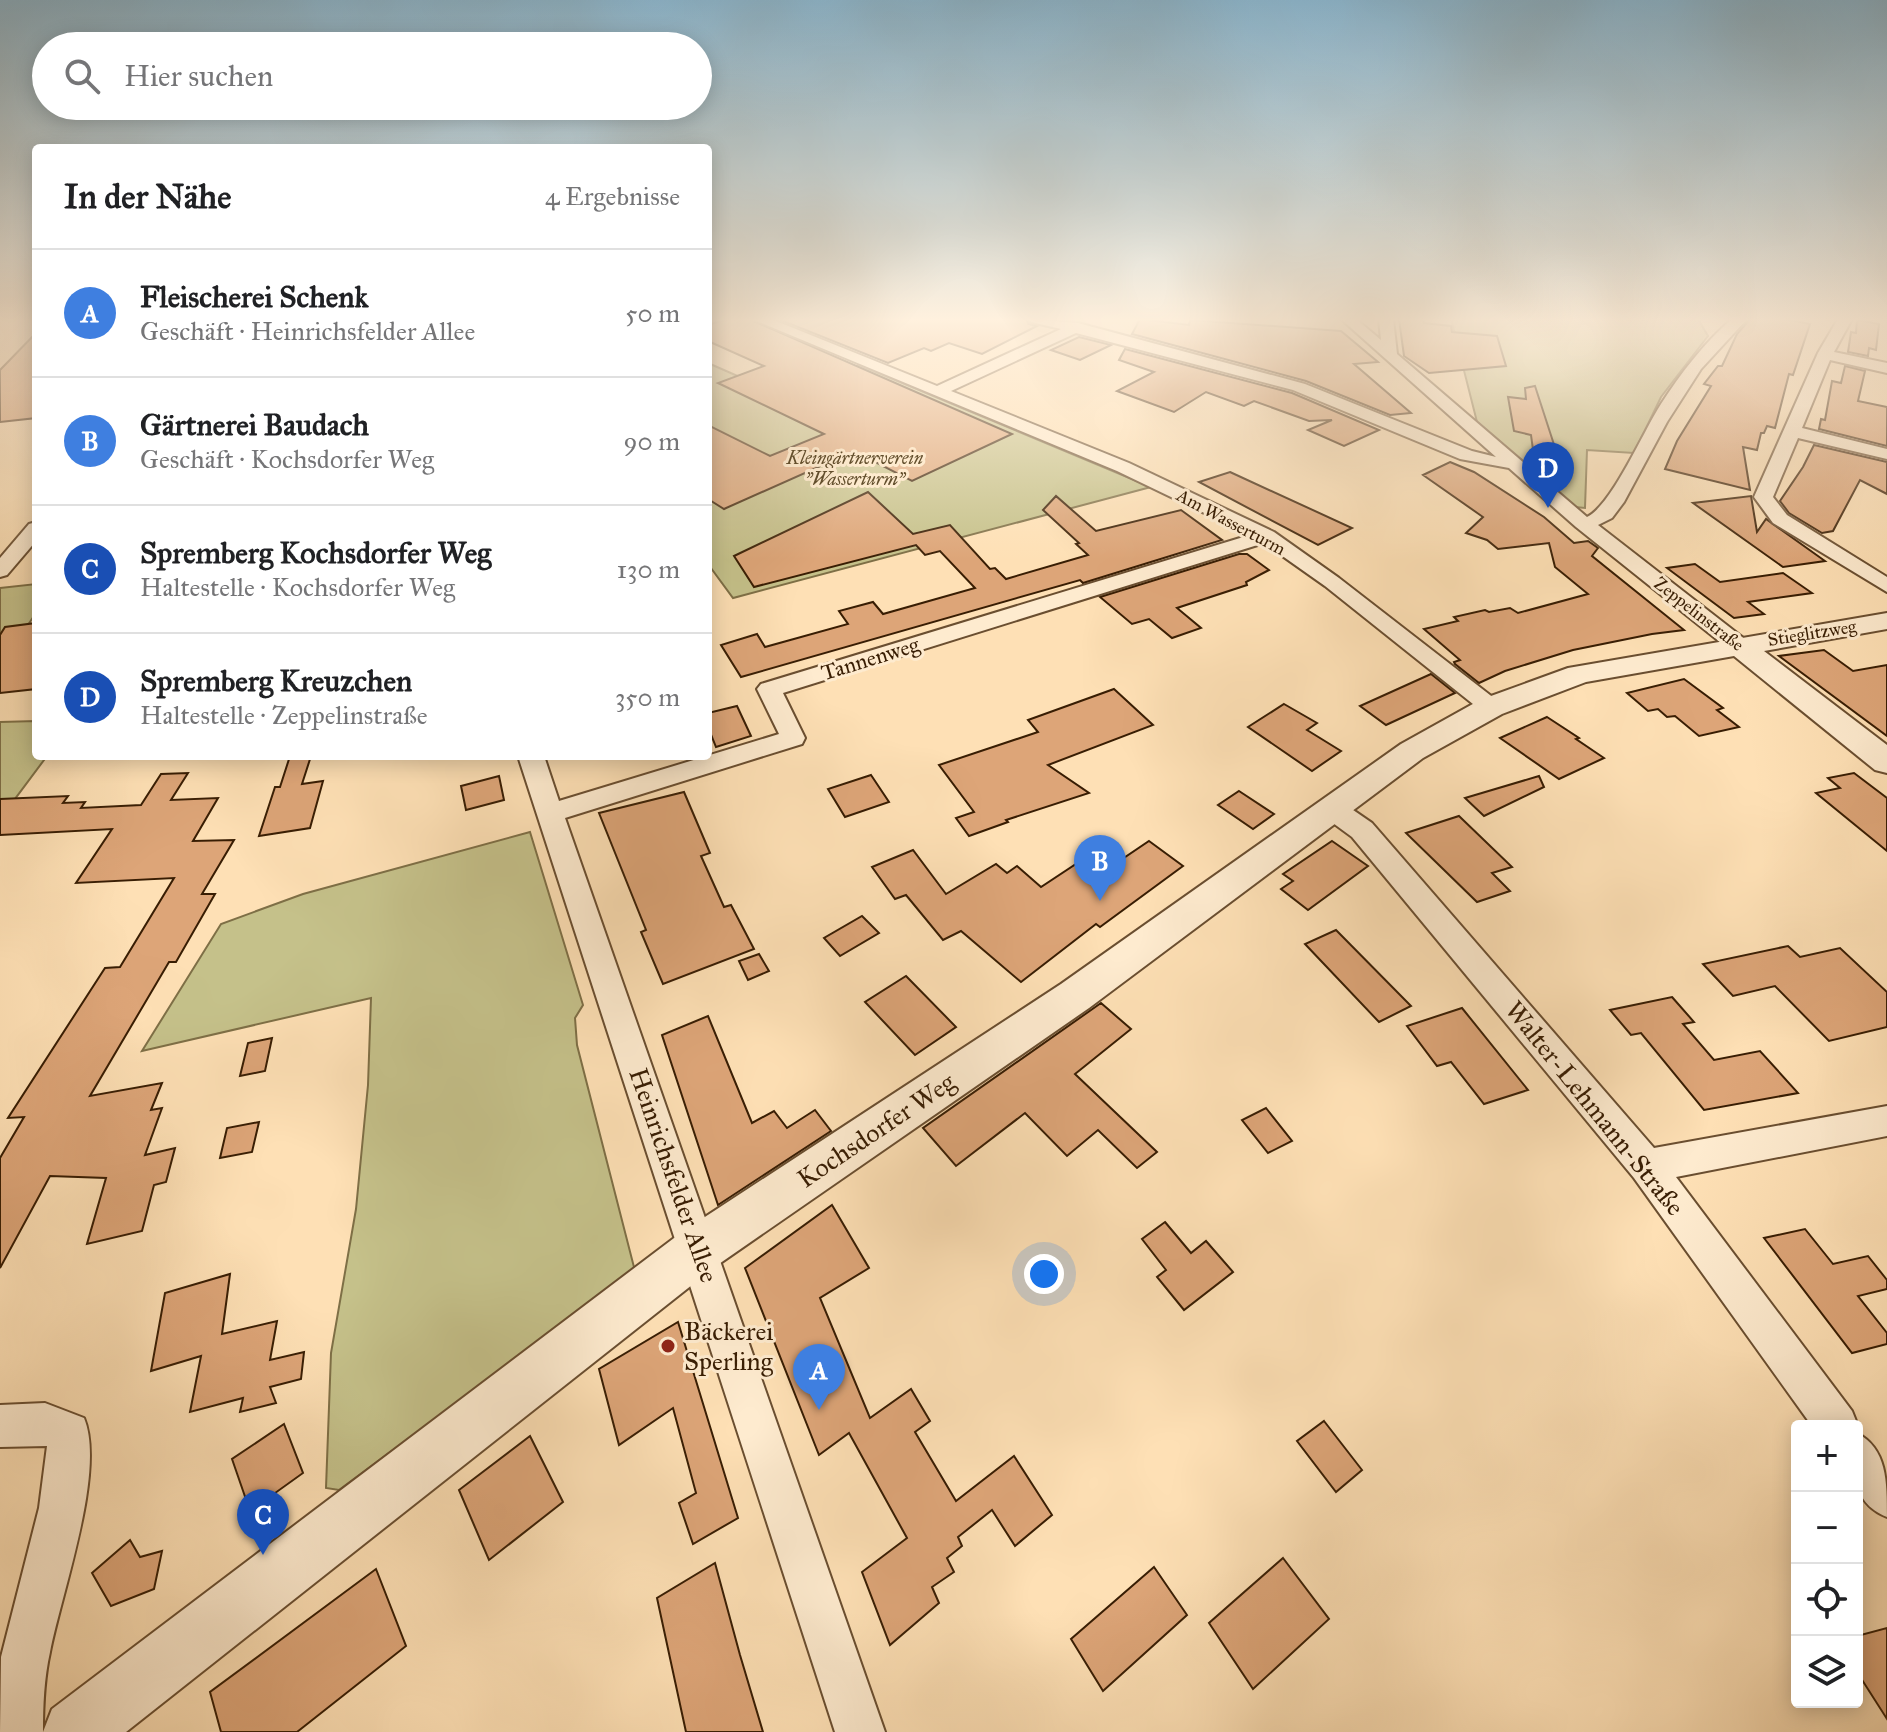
<!DOCTYPE html>
<html lang="de">
<meta charset="utf-8">
<style>
:root{--surface:#fff;--page:#f6f6f6;--text:#202124;--muted:#757577;--line:#e0e0e0;--accent:#8f2418}
body{margin:0;font-family:"IM FELL Great Primer",serif;background:var(--page);color:var(--text)}
.controls{position:absolute;right:24px;bottom:24px;display:grid;overflow:hidden;border-radius:8px;box-shadow:0 4px 20px #0003}
.controls button{width:72px;height:72px;display:grid;place-items:center;padding:0;border:0;border-bottom:2px solid var(--line);background:var(--surface);color:var(--text);font:40px sans-serif}
.you{position:absolute;left:1044px;top:1274px;width:28px;height:28px;margin:-20px;border:6px solid #fff;border-radius:50%;background:#1a73e8;box-shadow:0 0 0 12px #1a73e833}
.badge{display:grid;place-items:center;width:52px;height:52px;border-radius:50%;background:var(--accent);color:#fff;font-size:26px;font-weight:700}
.pin{position:absolute;translate:-50% -66px;filter:drop-shadow(0 2px 4px #0008)}
.pin::after{content:'';position:absolute;top:42px;width:28px;height:24px;background:inherit;clip-path:polygon(0 0,100% 0,50% 100%)}
.list{margin:0;padding:0;list-style:none}
h2{display:flex;justify-content:space-between;align-items:center;height:104px;margin:0;padding:0 32px;font-size:34px}
h2 small{font-size:26px;font-weight:400;color:var(--muted)}
.list li{display:grid;grid-template-columns:52px 1fr auto;gap:24px;align-items:center;box-sizing:border-box;height:128px;padding:0 32px;border-top:2px solid var(--line)}
.list b{display:block;font-size:30px;white-space:nowrap}
.list p{margin:0;font-size:26px;white-space:nowrap;color:var(--muted)}
.list em{font-size:26px;font-style:normal;color:var(--muted)}
.icon{flex:none;width:44px;height:44px;fill:none;stroke:currentColor;stroke-width:2;stroke-linecap:round;stroke-linejoin:round}
.map{position:relative;flex:none;width:1887px;height:1732px;overflow:hidden}
.search{position:absolute;background:var(--surface);box-shadow:0 4px 20px #0003;left:32px;top:32px;width:680px;height:88px;display:flex;align-items:center;gap:20px;box-sizing:border-box;padding:0 28px;border-radius:44px;color:var(--muted);font-size:30px}
.panel{position:absolute;background:var(--surface);box-shadow:0 4px 20px #0003;left:32px;top:144px;width:680px;height:616px;border-radius:8px}
.map>svg:first-child{display:block}
.green{fill:#c5c18a;stroke:#7e6f46;stroke-width:2}
.building{fill:#dda578;stroke:#381d03;stroke-width:2}
.lines{fill:none;stroke-linecap:round;stroke-linejoin:round}
.minor-casing{stroke:#6a4e30;stroke-width:4}
.tertiary-casing{stroke:#6a4e30;stroke-width:4}
.minor{fill:#feebcf;fill-rule:evenodd}
.tertiary{fill:#feebcf;fill-rule:evenodd}
.poi-dot{fill:#8f2418;stroke:#feebcf;stroke-width:3}
.labels{text-anchor:middle;stroke-width:6;stroke-linejoin:round;paint-order:stroke}
.far-park-label{font-size:18px;font-style:italic;fill:#624e2c;stroke:#feebcf}
.far-street-label{font-size:18px;fill:#381d03;stroke:#feebcf}
.street-label{font-size:22px;fill:#381d03;stroke:#feebcf}
.near-street-label{font-size:26px;fill:#381d03;stroke:#feebcf}
.near-poi-label{font-size:26px;fill:#381d03;stroke:#feebcf;text-anchor:start}
</style>
<div class="map">
<svg width="1887" height="1732" viewBox="0 0 1887 1732">
<rect width="100%" height="100%" fill="#fee0b5"/>
<filter id="stains"><feTurbulence type="fractalNoise" baseFrequency=".0025" numOctaves="4"/><feColorMatrix values="0 0 0 0 .2 0 0 0 0 .09 0 0 0 0 .02 0 0 0 .5 -.17"/></filter>
<radialGradient id="worn" r=".72"><stop offset=".6" stop-color="#630" stop-opacity="0"/><stop offset="1" stop-color="#630" stop-opacity=".3"/></radialGradient>
<g class="green">
<polygon points="1451,319 1698,319 1708,336 1661,397 1634,453 1587,450 1585,508 1575,507 1477,422"/>
<polygon points="708,363 783,396 859,365 1151,487 733,598 708,564"/>
<polygon points="36,584 36,613 0,666 0,588"/>
<polygon points="36,721 36,756 47,756 0,819 0,722"/>
<polygon points="530,832 583,1005 575,1018 577,1045 635,1271 339,1490 326,1488 331,1353 356,1209 368,1085 371,998 142,1051 221,924 303,894"/>
</g>
<g class="building">
<polygon points="727,319 749,319 1012,434 912,481 854,451 724,509 708,499 708,425 770,456 824,434 718,383 764,366 708,341 708,325"/>
<polygon points="778,319 1026,319 1028,324 1037,326 982,354 949,343 931,351 924,348 888,363"/>
<polygon points="1140,319 1189,325 1190,320 1341,331 1378,362 1354,364 1411,413 1390,415 1306,381 1132,334"/>
<polygon points="1399,319 1423,319 1424,323 1451,326 1452,332 1497,336 1506,366 1429,373 1404,356"/>
<polygon points="1750,319 1785,319 1810,324 1793,375 1789,374 1775,428 1767,426 1764,433 1761,433 1757,450 1743,447 1750,490 1665,469 1677,441 1711,386 1704,384 1718,366 1722,366 1737,334"/>
<polygon points="1857,320 1879,324 1876,350 1869,348 1868,356 1848,352 1851,332 1856,333"/>
<polygon points="36,333 36,418 0,422 0,370"/>
<polygon points="1079,337 1111,345 1080,360 1051,350"/>
<polygon points="1125,349 1292,393 1379,430 1344,446 1308,430 1332,420 1309,421 1254,401 1244,406 1206,392 1174,412 1117,391 1154,372 1119,360"/>
<polygon points="1845,366 1865,371 1858,401 1887,407 1887,446 1819,429 1821,419 1825,420 1832,381 1841,383"/>
<polygon points="1535,386 1559,460 1534,457 1531,435 1514,431 1508,397 1526,399 1525,388"/>
<polygon points="1814,445 1887,462 1887,494 1860,480 1833,531 1822,533 1789,513 1780,501 1803,467"/>
<polygon points="1450,462 1474,472 1544,517 1574,543 1588,541 1598,548 1592,556 1684,630 1652,634 1573,650 1505,671 1479,683 1455,664 1454,662 1460,660 1424,629 1458,621 1454,617 1485,610 1489,612 1510,608 1518,613 1588,594 1555,567 1549,543 1498,549 1487,540 1466,533 1483,517 1423,475"/>
<polygon points="1230,472 1352,528 1318,545 1199,482"/>
<polygon points="868,492 913,534 950,525 990,569 995,568 1006,579 1088,555 1076,544 1079,543 1043,510 1056,496 1096,531 1181,510 1222,540 1083,583 1080,580 741,677 721,645 757,634 765,647 848,624 839,611 873,602 883,614 975,588 940,551 925,555 916,545 754,587 734,556"/>
<polygon points="1751,496 1757,532 1766,519 1825,561 1783,567 1693,503"/>
<polygon points="1239,554 1247,554 1269,570 1246,582 1247,585 1177,608 1201,628 1172,638 1149,619 1132,624 1100,597"/>
<polygon points="1695,564 1720,582 1783,573 1812,593 1748,602 1764,614 1734,618 1667,568"/>
<polygon points="36,623 36,689 0,693 0,635 5,627"/>
<polygon points="1824,650 1853,671 1887,665 1887,736 1779,656"/>
<polygon points="1431,674 1455,693 1386,725 1360,706"/>
<polygon points="1684,679 1723,708 1717,710 1739,727 1699,736 1675,716 1667,717 1658,709 1648,711 1627,693"/>
<polygon points="1114,689 1153,725 1048,765 1089,793 1006,820 1008,822 969,836 956,818 974,812 939,765 1038,732 1028,720"/>
<polygon points="1284,704 1317,723 1307,730 1341,751 1312,771 1248,727"/>
<polygon points="737,706 751,736 716,747 708,727 708,713"/>
<polygon points="1547,717 1579,738 1576,739 1604,758 1559,779 1500,738"/>
<polygon points="290,756 311,756 302,784 323,781 310,828 259,836 275,787 280,787"/>
<polygon points="188,773 171,800 218,798 193,841 234,840 202,894 215,894 176,962 169,962 90,1096 162,1083 151,1110 162,1108 145,1155 175,1148 166,1182 154,1185 142,1231 87,1244 106,1178 50,1176 0,1268 0,1158 24,1117 8,1118 105,968 120,967 174,878 76,883 112,829 0,835 0,799 68,796 63,803 85,802 81,808 141,805 161,774"/>
<polygon points="1854,773 1887,798 1887,851 1816,793 1840,788 1828,778"/>
<polygon points="871,775 889,802 845,817 828,789"/>
<polygon points="499,776 504,800 466,810 461,786"/>
<polygon points="1539,776 1544,787 1484,816 1465,798"/>
<polygon points="1239,791 1274,814 1253,829 1218,805"/>
<polygon points="684,792 710,853 701,856 724,907 731,905 754,949 663,984 641,932 646,930 599,813"/>
<polygon points="1459,816 1512,867 1492,873 1510,891 1477,902 1406,833"/>
<polygon points="1149,841 1183,866 1100,927 1096,924 1021,982 961,931 943,940 906,895 895,899 872,867 913,850 946,894 996,864 1007,873 1017,866 1041,887 1085,858 1103,872"/>
<polygon points="1332,841 1368,866 1308,910 1281,889 1293,881 1283,874"/>
<polygon points="862,916 879,933 840,956 824,938"/>
<polygon points="1336,930 1411,1006 1379,1022 1305,944"/>
<polygon points="1788,946 1800,957 1840,948 1887,992 1887,1027 1829,1041 1775,986 1733,996 1703,964"/>
<polygon points="759,954 769,971 748,980 739,961"/>
<polygon points="906,976 956,1027 915,1055 865,1002"/>
<polygon points="1672,997 1694,1022 1683,1024 1714,1060 1760,1051 1798,1093 1704,1110 1641,1033 1631,1035 1610,1010"/>
<polygon points="1101,1003 1131,1029 1075,1074 1157,1152 1137,1168 1098,1130 1067,1156 1025,1113 956,1166 923,1128"/>
<polygon points="1462,1008 1528,1090 1484,1104 1451,1062 1437,1066 1407,1026"/>
<polygon points="708,1016 752,1123 774,1111 787,1128 815,1110 831,1131 718,1205 662,1035"/>
<polygon points="272,1038 265,1071 240,1076 248,1043"/>
<polygon points="1266,1108 1292,1141 1268,1153 1242,1120"/>
<polygon points="259,1122 252,1152 220,1158 227,1128"/>
<polygon points="832,1205 869,1268 820,1298 870,1418 911,1389 930,1421 915,1432 956,1501 1014,1456 1052,1515 1015,1546 992,1510 958,1537 962,1546 947,1558 954,1572 932,1587 939,1603 890,1645 862,1572 907,1538 849,1433 819,1455 745,1268"/>
<polygon points="1165,1222 1191,1253 1206,1241 1233,1272 1184,1310 1157,1277 1166,1270 1142,1239"/>
<polygon points="1805,1229 1833,1264 1868,1256 1887,1280 1887,1289 1858,1296 1887,1333 1887,1344 1852,1353 1764,1238"/>
<polygon points="230,1274 222,1334 277,1321 270,1360 304,1352 301,1379 270,1387 276,1403 240,1412 243,1398 190,1412 201,1356 151,1371 165,1293"/>
<polygon points="678,1322 738,1518 693,1544 679,1503 696,1493 673,1408 619,1445 599,1369"/>
<polygon points="1324,1421 1362,1470 1336,1492 1297,1441"/>
<polygon points="284,1424 303,1473 250,1511 232,1459"/>
<polygon points="530,1436 563,1502 489,1560 459,1490"/>
<polygon points="130,1540 140,1557 162,1551 154,1589 111,1606 92,1573"/>
<polygon points="1283,1558 1329,1619 1253,1689 1209,1623"/>
<polygon points="715,1563 740,1655 763,1732 686,1732 657,1598"/>
<polygon points="1154,1567 1187,1615 1103,1691 1071,1639"/>
<polygon points="376,1569 406,1646 297,1732 221,1732 210,1692"/>
<polygon points="1887,1628 1887,1719 1857,1672 1857,1636"/>
</g>
<g class="lines">
<g class="minor-casing">
<g id="minor">
<path d="M752,319H771L937,386L1061,329L1031,322L1029,319L1078,323L1305,384L1472,451L1496,457L1341,319H1356L1381,340L1379,319H1393L1397,354L1587,517C1612,505 1644,430 1661,404C1681,373 1704,343 1732,319H1747L1701,369L1667,422L1624,502L1612,518L1598,525L1746,640L1749,645L1746,650H1730L1576,527L1509,468L1460,459L1293,390L1076,333L951,391L1129,463L1274,532L1339,578L1499,702L1503,707L1499,712H1483L1325,586L1264,543L783,693L805,738L802,744L565,818L885,1732H835L518,756H544L559,801L779,734L757,689L761,684L1250,535L1117,471Z"/>
<polygon points="1838,319 1852,319 1834,352 1887,363 1887,373 1830,360 1802,428 1887,449 1887,459 1798,438 1773,497 1787,515 1887,577 1887,592 1773,523 1754,497 1818,353"/>
<polygon points="36,522 36,541 7,575 0,577 0,558 29,524"/>
<polygon points="1331,799 1340,801 1372,823 1654,1148 1887,1106 1887,1136 1676,1177 1852,1411 1858,1426 1857,1428 1857,1426 1812,1426 1634,1178 1352,837 1322,815 1318,808 1322,801"/>
<path d="M45,1403L84,1418C106,1471 61,1594 50,1652C44,1679 43,1705 43,1732H0L1,1657L39,1508L47,1446L0,1447V1405Z"/>
<path d="M1857,1433C1887,1449 1887,1481 1887,1517C1848,1501 1857,1469 1857,1433Z"/>
</g>
</g>
<g class="tertiary-casing">
<polygon id="tertiary" points="1887,613 1887,629 1764,651 1887,745 1887,773 1875,770 1734,656 1586,682 1502,714 1423,758 1089,1008 716,1266 126,1732 43,1732 52,1709 682,1232 1061,984 1401,744 1480,700 1568,668"/>
</g>
<use href="#minor" class="minor"/>
<use href="#tertiary" class="tertiary"/>
</g>
<linearGradient id="sky" x2="0" y2="1"><stop stop-color="#8bb8d2"/><stop offset="0.57" stop-color="#fff1de"/><stop offset="1" stop-color="#fff1de" stop-opacity="0"/></linearGradient>
<rect width="1887" height="561" fill="url(#sky)"/>
<circle class="poi-dot" cx="668" cy="1346" r="8"/>
<g class="labels">
<g class="far-park-label">
<text x="855" y="464">Kleingärtnerverein<tspan x="855" dy="21">"Wasserturm"</tspan></text>
</g>
<g class="far-street-label">
<text transform="translate(1231 522) rotate(28)" y="6">Am Wasserturm</text>
<text transform="translate(1699 614) rotate(38)" y="6">Zeppelinstraße</text>
<text transform="translate(1812 633) rotate(-9)" y="6">Stieglitzweg</text>
</g>
<g class="street-label">
<text transform="translate(870 658) rotate(-17)" y="8">Tannenweg</text>
</g>
<g class="near-street-label">
<text transform="translate(1595 1108) rotate(51)" y="9">Walter-Lehmann-Straße</text>
<text transform="translate(876 1130) rotate(-34)" y="9">Kochsdorfer Weg</text>
<text transform="translate(674 1175) rotate(71)" y="9">Heinrichsfelder Allee</text>
</g>
<g class="near-poi-label">
<text x="684" y="1340">Bäckerei<tspan x="684" dy="30">Sperling</tspan></text>
</g>
</g>
<rect width="100%" height="100%" filter="url(#stains)"/>
<rect width="100%" height="100%" fill="url(#worn)"/>
</svg>
<div class="controls">
<button>+</button>
<button>−</button>
<button><svg class="icon" aria-label="locate" viewBox="0 0 24 24"><circle cx="12" cy="12" r="6"/><path d="M12 2v4M12 18v4M2 12h4M18 12h4"/></svg></button>
<button><svg class="icon" aria-label="layers" viewBox="0 0 24 24"><path d="M12 4l9 5-9 5-9-5zM3 14l9 5 9-5"/></svg></button>
</div>
<div class="you"></div>
<div class="pin badge" style="left:819px;top:1410px;background:#3f7fe0">A</div>
<div class="pin badge" style="left:1100px;top:901px;background:#3f7fe0">B</div>
<div class="pin badge" style="left:263px;top:1555px;background:#1a4fb4">C</div>
<div class="pin badge" style="left:1548px;top:508px;background:#1a4fb4">D</div>
<div class="search"><svg class="icon" aria-label="search" viewBox="0 0 24 24"><circle cx="10" cy="10" r="6"/><path d="M15 15l6 6"/></svg>Hier suchen</div>
<section class="panel">
<h2>In der Nähe<small>4 Ergebnisse</small></h2>
<ul class="list">
<li><span class="badge" style="background:#3f7fe0">A</span><div><b>Fleischerei Schenk</b><p>Geschäft · Heinrichsfelder Allee</p></div><em>50 m</em></li>
<li><span class="badge" style="background:#3f7fe0">B</span><div><b>Gärtnerei Baudach</b><p>Geschäft · Kochsdorfer Weg</p></div><em>90 m</em></li>
<li><span class="badge" style="background:#1a4fb4">C</span><div><b>Spremberg Kochsdorfer Weg</b><p>Haltestelle · Kochsdorfer Weg</p></div><em>130 m</em></li>
<li><span class="badge" style="background:#1a4fb4">D</span><div><b>Spremberg Kreuzchen</b><p>Haltestelle · Zeppelinstraße</p></div><em>350 m</em></li>
</ul>
</section>
</div>
